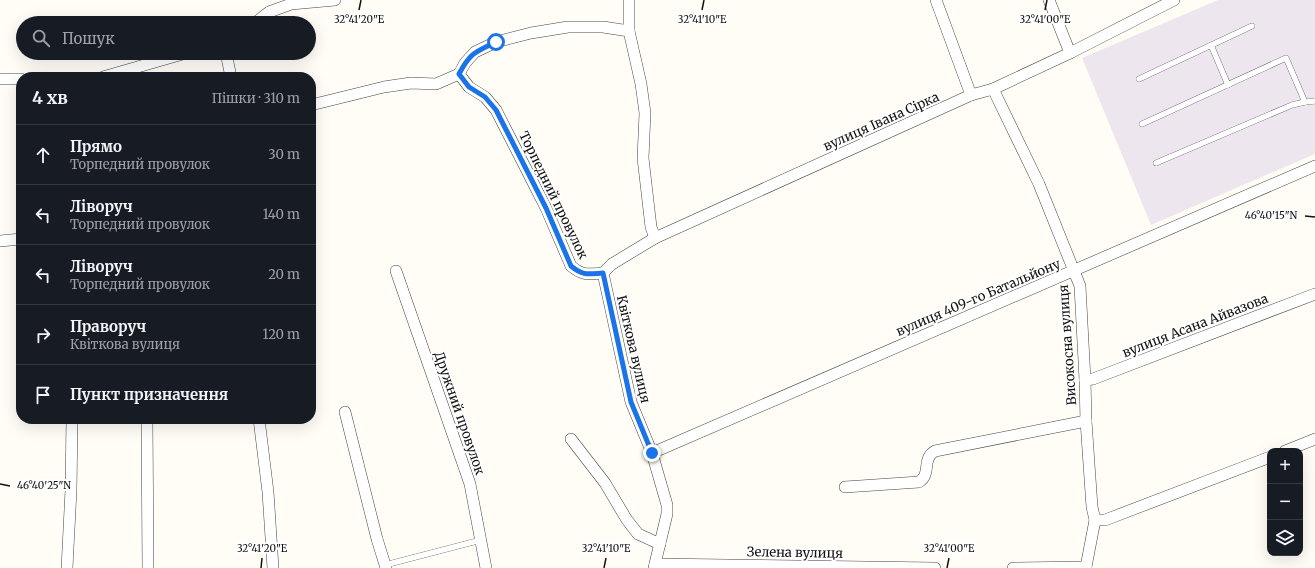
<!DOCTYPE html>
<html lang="uk">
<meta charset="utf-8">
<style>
:root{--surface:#171b24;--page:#20242c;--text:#f1f3f6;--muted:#9ea1a6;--line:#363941}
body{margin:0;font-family:Merriweather,serif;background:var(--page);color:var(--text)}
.controls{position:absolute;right:12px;bottom:12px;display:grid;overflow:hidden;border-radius:8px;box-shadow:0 4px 16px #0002}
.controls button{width:36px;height:36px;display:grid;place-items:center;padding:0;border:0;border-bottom:1px solid var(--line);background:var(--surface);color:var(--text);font:20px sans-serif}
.stop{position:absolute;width:12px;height:12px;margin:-9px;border:3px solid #1a73e8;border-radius:50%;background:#fff}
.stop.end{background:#1a73e8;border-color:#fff;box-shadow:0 1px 4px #0008}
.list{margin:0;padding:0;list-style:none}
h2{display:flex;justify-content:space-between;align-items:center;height:52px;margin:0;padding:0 16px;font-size:17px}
h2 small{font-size:13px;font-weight:400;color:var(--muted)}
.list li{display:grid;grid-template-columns:26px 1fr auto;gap:12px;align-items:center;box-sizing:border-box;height:60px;padding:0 16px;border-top:1px solid var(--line)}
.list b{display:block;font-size:15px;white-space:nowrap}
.list p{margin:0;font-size:13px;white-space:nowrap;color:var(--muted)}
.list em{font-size:13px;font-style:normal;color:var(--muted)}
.icon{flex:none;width:22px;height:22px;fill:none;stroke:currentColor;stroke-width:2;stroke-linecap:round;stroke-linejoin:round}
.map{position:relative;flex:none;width:1315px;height:568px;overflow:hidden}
.search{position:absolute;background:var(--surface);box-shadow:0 4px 16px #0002;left:16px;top:16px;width:300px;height:44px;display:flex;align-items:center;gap:10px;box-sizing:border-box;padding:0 14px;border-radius:22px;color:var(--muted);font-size:15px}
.panel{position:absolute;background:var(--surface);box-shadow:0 4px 16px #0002;left:16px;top:72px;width:300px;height:352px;border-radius:16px}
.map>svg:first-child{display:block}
.industrial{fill:#eee6ef}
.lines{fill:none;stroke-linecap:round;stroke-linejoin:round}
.service-casing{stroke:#444;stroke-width:6}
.minor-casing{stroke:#444;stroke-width:12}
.service{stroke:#fff;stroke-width:5.5}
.minor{stroke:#fff;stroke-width:11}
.route{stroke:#1a73e8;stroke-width:5}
.ticks{fill:none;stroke:#111;stroke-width:1.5}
.labels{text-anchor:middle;stroke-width:4;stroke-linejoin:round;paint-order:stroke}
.street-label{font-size:13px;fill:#111;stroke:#fff}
.ticks-label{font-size:10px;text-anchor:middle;fill:#111;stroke:#fff;stroke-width:4;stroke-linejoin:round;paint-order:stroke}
</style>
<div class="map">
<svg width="1315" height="568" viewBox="0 0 1315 568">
<rect width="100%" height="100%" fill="#fffdf5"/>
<polygon class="industrial" points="1218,0 1315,0 1315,154 1151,225 1082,58"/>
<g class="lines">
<g class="service-casing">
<g id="service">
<polyline points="1211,45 1228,85"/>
<polyline points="1139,79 1252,26"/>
<polyline points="1142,124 1286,58 1305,102"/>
<polyline points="1156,163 1292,105 1305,102 1315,101"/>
<polyline points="385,565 481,540"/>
</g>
</g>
<g class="minor-casing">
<g id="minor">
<polyline points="629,0 629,31 641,84 645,113 643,158 651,227 655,238"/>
<polyline points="936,0 971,95"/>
<polyline points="1049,0 1070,53"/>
<polyline points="255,23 269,12 291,4 335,0"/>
<polyline points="226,53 231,77"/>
<path d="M459,74L469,87L485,97L496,110L546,208L571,266C583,276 588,274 603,273"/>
<polyline points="103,77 186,53"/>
<polyline points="0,79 21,79"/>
<polyline points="993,89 1039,184 1080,286 1085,380 1086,421 1092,507 1095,520 1086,567"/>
<polyline points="311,105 384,87 411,83 436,84 459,74 465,63 475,52 496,42 531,33 568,27 603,27 629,31"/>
<polyline points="0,241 21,239"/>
<polyline points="396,271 470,484 486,568"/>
<polyline points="603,273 612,264 655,238 971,95 993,89 1070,53 1174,0"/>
<polyline points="603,273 631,402 652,453 667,505 667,514 654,568"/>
<polyline points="1085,380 1093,379 1315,294"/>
<polyline points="345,412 377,539 386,568"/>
<polyline points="147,419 148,568"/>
<polyline points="259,419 268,492 273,568"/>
<polyline points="571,439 605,483 627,520 638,534 660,544"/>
<polyline points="1285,451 1315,439"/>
<polyline points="652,453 1315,166"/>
<path d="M845,487L919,482C932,474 921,459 935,451L1086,421"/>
<polyline points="1095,520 1105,520 1270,457"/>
<polyline points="655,564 935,568"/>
<polyline points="67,568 71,490 72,419"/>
<polyline points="1013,568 1086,567 1086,568"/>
</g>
</g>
<use href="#service" class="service"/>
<use href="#minor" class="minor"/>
</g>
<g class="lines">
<path class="route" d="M496,42C475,52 470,53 459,74L469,87L485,97L496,110L546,208L571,266C583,276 588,274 603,273L631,402L652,453"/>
</g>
<path class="ticks" d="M359,10L361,0M702,10L704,0M1045,10L1047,0M1305,216L1315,217M0,484L10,486M261,568L262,558M604,568L606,558M947,568L949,558"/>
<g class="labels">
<g class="street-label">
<text transform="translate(881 121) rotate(-24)" y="5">вулиця Івана Сірка</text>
<text transform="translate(554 195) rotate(64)" y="5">Торпедний провулок</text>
<text transform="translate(978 297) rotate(-23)" y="5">вулиця 409-го Батальйону</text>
<text transform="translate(1195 325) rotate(-21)" y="5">вулиця Асана Айвазова</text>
<text transform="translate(1067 345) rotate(-94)" y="5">Високосна вулиця</text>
<text transform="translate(634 349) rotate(77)" y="5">Квіткова вулиця</text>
<text transform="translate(460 413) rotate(71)" y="5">Дружний провулок</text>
<text transform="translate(795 552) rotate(1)" y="5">Зелена вулиця</text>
</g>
</g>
<g class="ticks-label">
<text x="359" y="23">32°41'20"E</text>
<text x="702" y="23">32°41'10"E</text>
<text x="1045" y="23">32°41'00"E</text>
<text x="1271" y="219">46°40'15"N</text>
<text x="44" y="489">46°40'25"N</text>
<text x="262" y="552">32°41'20"E</text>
<text x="606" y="552">32°41'10"E</text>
<text x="949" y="552">32°41'00"E</text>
</g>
</svg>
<div class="controls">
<button>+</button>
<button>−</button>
<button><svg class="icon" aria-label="layers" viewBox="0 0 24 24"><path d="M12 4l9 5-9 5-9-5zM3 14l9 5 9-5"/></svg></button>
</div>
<div class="stop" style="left:496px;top:42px"></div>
<div class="stop end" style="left:652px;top:453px"></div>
<div class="search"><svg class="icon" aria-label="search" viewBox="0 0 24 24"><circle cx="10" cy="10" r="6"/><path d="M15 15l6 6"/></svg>Пошук</div>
<section class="panel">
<h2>4 хв<small>Пішки · 310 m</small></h2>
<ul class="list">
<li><svg class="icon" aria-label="ahead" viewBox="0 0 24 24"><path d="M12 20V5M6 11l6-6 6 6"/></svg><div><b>Прямо</b><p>Торпедний провулок</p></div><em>30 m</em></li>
<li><svg class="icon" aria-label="left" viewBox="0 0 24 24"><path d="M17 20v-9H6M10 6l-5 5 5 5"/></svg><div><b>Ліворуч</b><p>Торпедний провулок</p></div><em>140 m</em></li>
<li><svg class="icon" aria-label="left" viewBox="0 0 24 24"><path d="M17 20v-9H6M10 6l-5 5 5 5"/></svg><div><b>Ліворуч</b><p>Торпедний провулок</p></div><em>20 m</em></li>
<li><svg class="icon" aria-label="right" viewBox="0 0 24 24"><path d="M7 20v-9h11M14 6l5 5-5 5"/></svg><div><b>Праворуч</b><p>Квіткова вулиця</p></div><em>120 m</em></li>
<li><svg class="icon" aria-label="arrive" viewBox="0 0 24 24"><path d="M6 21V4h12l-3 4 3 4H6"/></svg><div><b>Пункт призначення</b></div></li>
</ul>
</section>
</div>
